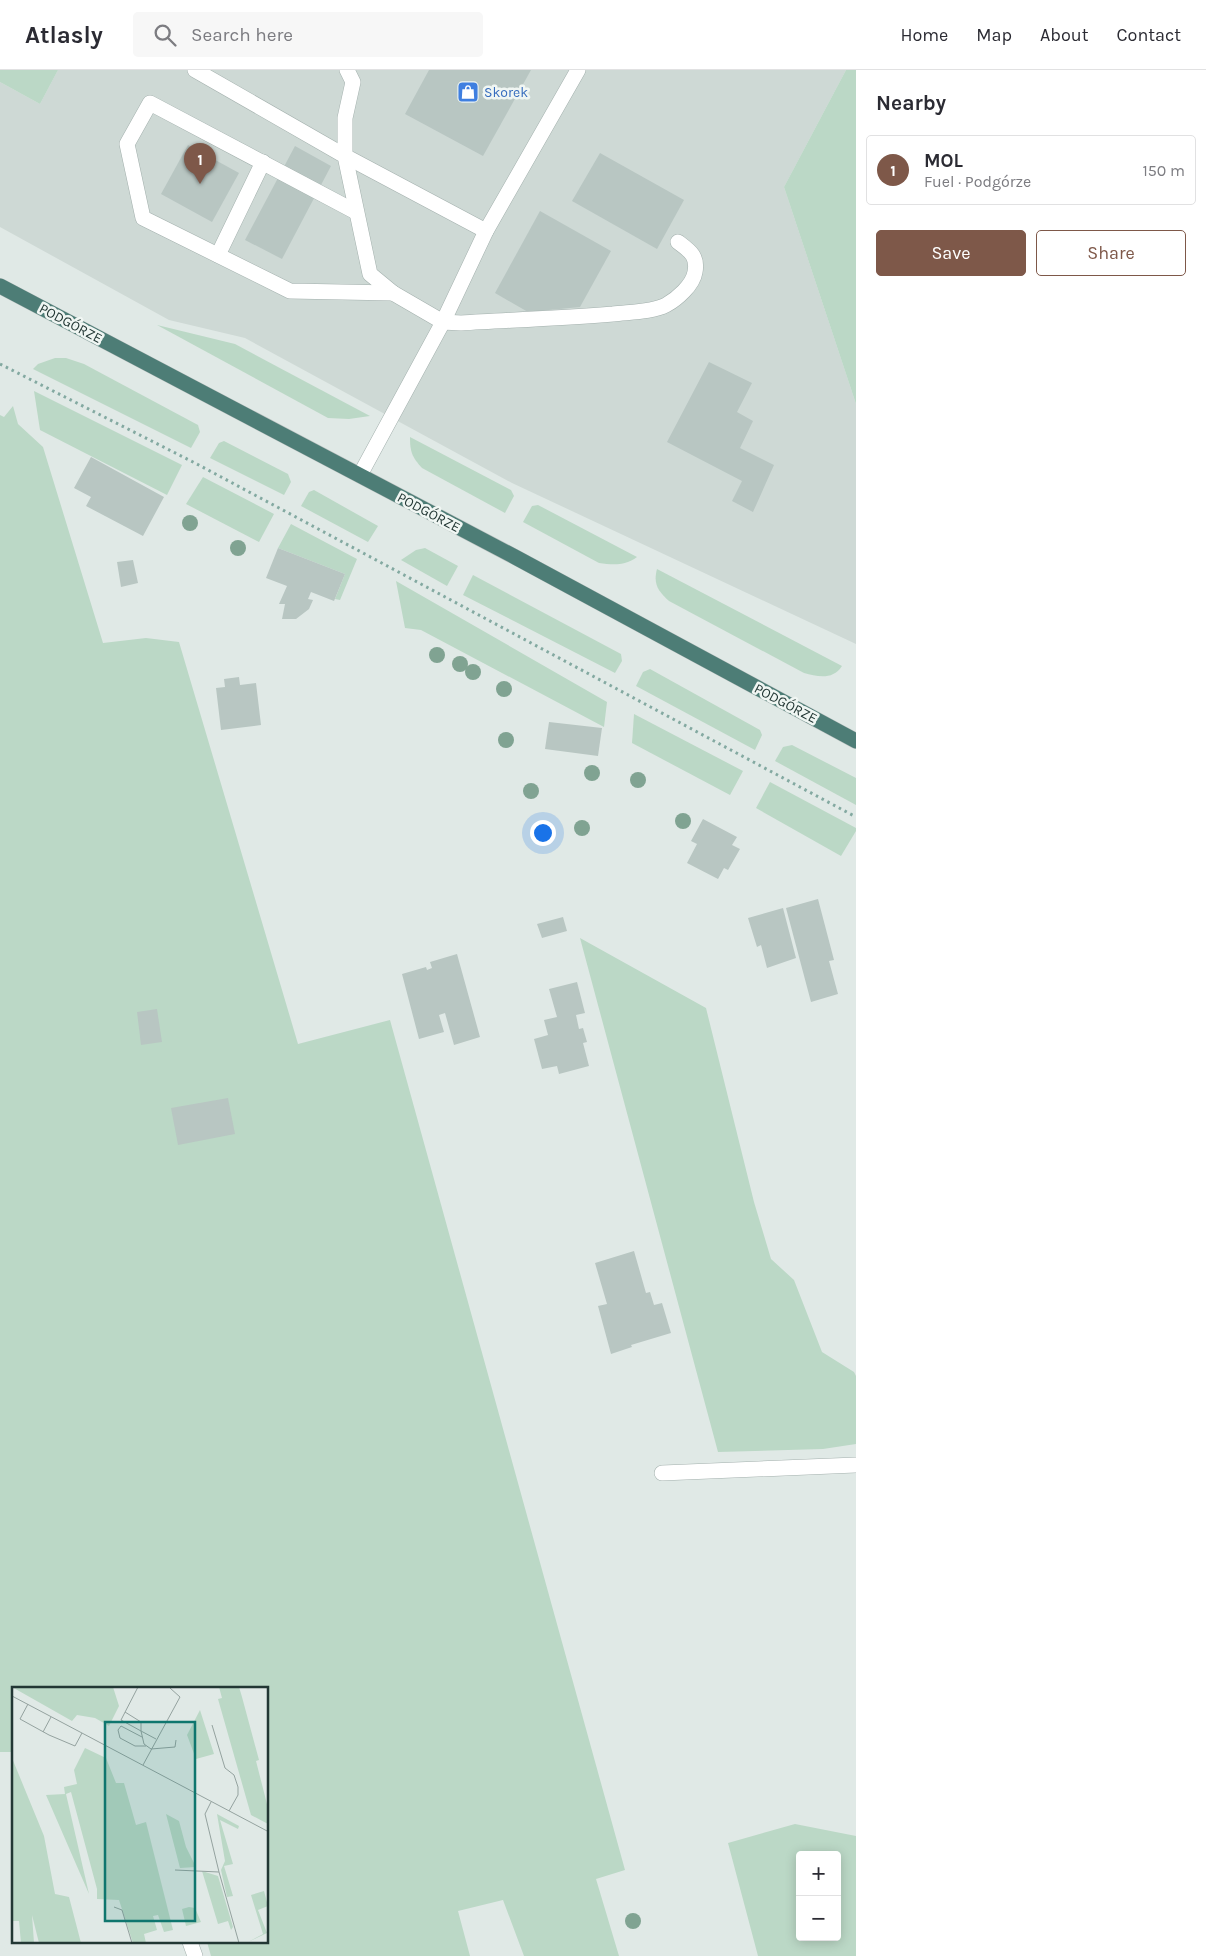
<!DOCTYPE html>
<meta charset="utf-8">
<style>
:root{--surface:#fff;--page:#f7f7f7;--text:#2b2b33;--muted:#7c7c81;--line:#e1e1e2;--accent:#7e5849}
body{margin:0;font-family:Karla,sans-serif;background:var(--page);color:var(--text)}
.controls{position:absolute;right:15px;bottom:15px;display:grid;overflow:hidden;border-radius:5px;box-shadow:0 2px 12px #0003}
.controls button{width:45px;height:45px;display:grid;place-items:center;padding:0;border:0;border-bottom:1px solid var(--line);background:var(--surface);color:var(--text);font:25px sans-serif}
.you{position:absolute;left:542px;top:762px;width:18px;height:18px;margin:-12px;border:4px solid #fff;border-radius:50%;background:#1a73e8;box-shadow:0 0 0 8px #1a73e833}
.badge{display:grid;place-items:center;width:32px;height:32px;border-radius:50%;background:var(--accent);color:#fff;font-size:16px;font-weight:700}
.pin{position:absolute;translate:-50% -41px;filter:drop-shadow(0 1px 2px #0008)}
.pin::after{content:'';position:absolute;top:26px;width:18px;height:15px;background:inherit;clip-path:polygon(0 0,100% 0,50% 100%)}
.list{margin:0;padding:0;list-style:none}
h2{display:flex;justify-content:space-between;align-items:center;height:65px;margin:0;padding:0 20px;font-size:21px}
h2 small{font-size:16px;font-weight:400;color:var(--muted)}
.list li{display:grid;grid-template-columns:32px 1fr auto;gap:15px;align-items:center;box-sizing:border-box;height:70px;margin:0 10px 10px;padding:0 10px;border:1px solid var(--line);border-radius:5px}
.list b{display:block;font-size:19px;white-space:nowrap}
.list p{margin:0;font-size:16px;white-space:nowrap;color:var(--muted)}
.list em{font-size:16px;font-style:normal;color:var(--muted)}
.actions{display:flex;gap:10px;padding:15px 20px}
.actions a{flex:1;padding:11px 0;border:1px solid var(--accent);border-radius:5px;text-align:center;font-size:18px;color:var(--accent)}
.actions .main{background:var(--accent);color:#fff}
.icon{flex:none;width:28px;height:28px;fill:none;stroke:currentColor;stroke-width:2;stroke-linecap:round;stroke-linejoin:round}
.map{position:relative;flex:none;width:856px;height:1886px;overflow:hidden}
header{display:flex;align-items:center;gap:30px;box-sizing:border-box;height:70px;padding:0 25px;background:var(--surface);border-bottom:1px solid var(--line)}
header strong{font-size:24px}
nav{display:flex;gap:28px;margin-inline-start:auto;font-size:18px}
.search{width:350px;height:45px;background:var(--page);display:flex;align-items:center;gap:12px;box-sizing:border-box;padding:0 18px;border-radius:5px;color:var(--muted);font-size:19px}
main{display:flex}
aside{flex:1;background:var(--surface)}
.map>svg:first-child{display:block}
.built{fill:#ced9d5}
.green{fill:#bbd8c6;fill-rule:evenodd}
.building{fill:#b8c6c2}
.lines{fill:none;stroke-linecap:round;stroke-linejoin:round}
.service-casing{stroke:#a3b0ad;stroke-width:16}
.trunk-casing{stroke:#bdc3c2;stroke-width:16}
.path{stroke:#83a9a1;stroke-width:3;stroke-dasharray:2.5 4;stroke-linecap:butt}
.service{stroke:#fff;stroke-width:15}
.trunk{stroke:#4d7d76;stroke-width:15}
.tree{fill:#80a392}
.labels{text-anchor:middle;stroke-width:5;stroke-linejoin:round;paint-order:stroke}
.shop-label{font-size:14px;fill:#366cbe;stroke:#f0f6f3;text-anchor:start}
.street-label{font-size:14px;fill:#223734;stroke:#f0f6f3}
.inset-road{fill:none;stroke:#94a29f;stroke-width:1}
.view{fill:#0f766e;fill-opacity:0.15;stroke:#0f766e;stroke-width:2.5}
.inset-edge{fill:none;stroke:#223734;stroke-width:2.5}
</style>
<header>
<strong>Atlasly</strong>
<div class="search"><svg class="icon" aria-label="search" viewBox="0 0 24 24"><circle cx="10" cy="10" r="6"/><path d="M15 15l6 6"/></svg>Search here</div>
<nav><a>Home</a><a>Map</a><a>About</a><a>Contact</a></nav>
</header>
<main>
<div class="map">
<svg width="856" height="1886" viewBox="0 0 856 1886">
<rect width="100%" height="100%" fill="#e0e9e6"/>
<polygon class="built" points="58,0 846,0 784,117 856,334 856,574 512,413 245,268 169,250 0,157 0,12 40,34"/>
<g class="green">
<polygon points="0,0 58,0 40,34 0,12"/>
<polygon points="846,0 856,0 856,334 784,117"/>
<polygon points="157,255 235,274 370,346 349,349 328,348"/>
<polygon points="55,288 66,288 84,294 198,355 200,362 191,378 33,299 38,294"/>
<polygon points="34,321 182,395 167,425 40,360"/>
<polygon points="13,336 18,354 43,377 103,573 146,568 179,572 298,974 390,950 625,1800 596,1809 619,1886 524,1886 503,1830 458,1841 470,1886 211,1886 207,1872 268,1872 268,1618 14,1618 14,1682 0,1682 0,345 4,347"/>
<path d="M410,367L511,420L514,426L505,443L422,398C412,387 410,382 410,367Z"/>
<polygon points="224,371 288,404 291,412 284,425 210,388 219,373"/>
<polygon points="203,407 274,444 259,472 186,434"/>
<polygon points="314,420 378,456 368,472 301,436 309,422"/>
<path d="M538,435L637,487C625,496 613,495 599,493L523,452L532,436Z"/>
<polygon points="291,454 357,489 340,530 335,529 345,504 278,478"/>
<polygon points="425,478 458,496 447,516 401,490 416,480"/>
<path d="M657,499L842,596C833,610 818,607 804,603L669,531C658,521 653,514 657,499Z"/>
<polygon points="473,505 621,584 622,591 615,603 463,525"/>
<polygon points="396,511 607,632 604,657 421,560 405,558"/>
<polygon points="650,599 760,660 762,665 755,680 636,616 643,602"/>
<polygon points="634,644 743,701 730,725 632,673"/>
<polygon points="792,675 856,708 856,735 775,691 783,677"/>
<polygon points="770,712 856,758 856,761 841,786 756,738"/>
<polygon points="580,868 706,938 754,1132 771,1189 794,1210 822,1282 854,1302 856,1306 856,1374 823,1379 718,1382"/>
<path d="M795,1754L856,1766V1886H758L728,1773ZM800,1785H837V1867H800Z"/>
</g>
<g class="building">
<polygon points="429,0 531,0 483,86 405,44"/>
<polygon points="188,75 239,103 212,152 161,124"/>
<polygon points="295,76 331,96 282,189 245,170"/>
<polygon points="600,83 684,130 657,179 572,131"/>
<polygon points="540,141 611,181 580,237 528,242 495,223"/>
<polygon points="709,292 752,313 737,342 753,351 740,378 774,395 753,442 732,431 742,411 667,372"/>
<polygon points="91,387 164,427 143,466 86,436 91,427 74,418"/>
<polygon points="278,478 345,504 334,531 311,522 308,529 313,530 309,539 296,549 282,549 285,534 279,534 287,516 266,508"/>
<polygon points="133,490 138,513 121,517 117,492"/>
<polygon points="239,607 240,615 256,613 261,655 221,660 216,618 225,617 224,609"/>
<polygon points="549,652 602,658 598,686 545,679"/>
<polygon points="703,749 737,767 732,775 740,779 728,800 724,798 718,809 687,793 697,774 691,771"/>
<polygon points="818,829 834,890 829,891 838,924 811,932 786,838"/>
<polygon points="783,838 796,888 767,898 761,875 757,877 748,848"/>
<polygon points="563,847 567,861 542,868 537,854"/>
<polygon points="457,884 480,967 454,975 445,943 439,945 444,962 419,969 402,904 426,897 427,900 432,898 430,892"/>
<polygon points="577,912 585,943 576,945 579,959 583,958 587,972 583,973 589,996 559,1004 557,996 542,999 534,969 548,965 544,950 557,947 549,919"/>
<polygon points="157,939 162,972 141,975 137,942"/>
<polygon points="228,1028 235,1064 178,1075 171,1038"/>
<polygon points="634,1181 646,1223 650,1222 654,1235 662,1233 671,1263 631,1275 632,1277 611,1284 598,1236 607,1234 595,1193"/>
</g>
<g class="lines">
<g class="service-casing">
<g id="service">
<path d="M195,0L345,86L370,204L393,223L443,252L461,253C512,250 563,248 613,244C628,242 653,242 666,235C677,229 693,215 695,202C698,186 690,181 678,172"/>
<polyline points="347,0 353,12 345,48 345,86 486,161"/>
<polyline points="356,142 150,33 127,74 143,148 290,221 393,223"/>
<polyline points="218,185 263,92"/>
<polyline points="360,405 443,252 486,161 578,0"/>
<polyline points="662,1403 856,1395"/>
<polyline points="190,1872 195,1886"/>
</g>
</g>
<g class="trunk-casing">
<polyline id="trunk" points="0,216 515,487 856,671"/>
</g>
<polyline class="path" points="0,294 195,393 856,747"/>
<use href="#service" class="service"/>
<use href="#trunk" class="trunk"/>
</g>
<g class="tree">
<circle cx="190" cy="453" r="8"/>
<circle cx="238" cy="478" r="8"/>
<circle cx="437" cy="585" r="8"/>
<circle cx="460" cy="594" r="8"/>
<circle cx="473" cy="602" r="8"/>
<circle cx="504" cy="619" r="8"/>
<circle cx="506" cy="670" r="8"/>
<circle cx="592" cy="703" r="8"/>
<circle cx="638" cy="710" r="8"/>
<circle cx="531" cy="721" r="8"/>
<circle cx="683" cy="751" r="8"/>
<circle cx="582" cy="758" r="8"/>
<circle cx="633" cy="1851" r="8"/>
</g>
<defs>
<g id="shop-square" transform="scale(1.125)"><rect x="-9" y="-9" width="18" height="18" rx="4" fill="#3f7fe0" stroke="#f0f6f3"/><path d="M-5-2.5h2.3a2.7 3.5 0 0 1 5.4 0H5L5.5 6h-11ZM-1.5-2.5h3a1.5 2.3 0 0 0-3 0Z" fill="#fff"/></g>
</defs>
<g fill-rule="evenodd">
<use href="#shop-square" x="468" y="22"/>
</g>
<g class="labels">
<g class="shop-label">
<text x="484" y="27">Skorek</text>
</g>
<g class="street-label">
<text transform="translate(71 253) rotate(28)" y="5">PODGÓRZE</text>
<text transform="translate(429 442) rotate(28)" y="5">PODGÓRZE</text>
<text transform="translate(786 633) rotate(28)" y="5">PODGÓRZE</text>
</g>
</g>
<g transform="translate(12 1617)">
<rect width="256" height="256" fill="#e0e9e6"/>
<path d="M0,0H101L107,19L97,39L83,31L65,28L60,34ZM207,0H227L230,10L247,73L244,74L256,121V137L239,128L206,12L210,11ZM188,23L202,67L184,72L175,48ZM73,61L94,71L104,96H112L124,138L134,135L161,243L152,245L146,228L141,229L145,243L132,247L134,256H121L107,213L85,212V202L59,105L54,107L77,207L34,108L53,107L52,100L65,97L62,83ZM0,71L32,149L43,207L57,210L69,256H27L20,228L22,256H9L7,234H0ZM154,127L167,134L174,160L184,180L168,181ZM205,127L227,139L226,142L208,133L221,177L212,179L221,209L215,210L209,183L213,174ZM190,184L206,189L221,240L219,243L216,234L206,237ZM252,204L256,219L246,223L255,246L236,255L251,247L239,208ZM177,220L183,221L189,235L174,239L170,222Z" fill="#bbd8c6"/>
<path class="inset-road" d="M126,0L109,33L129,44L132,57L139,62L163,60L164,53M0,9L257,145M16,17L8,32L37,48L63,59L70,46M113,25L129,35V44L144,52M200,38L213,81L222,88L226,100V108L217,124M31,45L39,30M130,50L109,39L106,43L108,51L123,59H134M131,78L168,10L158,1M199,115L193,127L207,185M163,183L207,185L227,256M102,220L110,223L120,256"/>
<path class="view" d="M93,35H183V234H93Z"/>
<rect width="256" height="256" class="inset-edge"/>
</g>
</svg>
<div class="controls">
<button>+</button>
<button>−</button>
</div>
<div class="you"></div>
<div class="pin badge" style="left:200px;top:114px">1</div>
</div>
<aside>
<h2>Nearby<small></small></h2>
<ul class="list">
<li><span class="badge">1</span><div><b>MOL</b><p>Fuel · Podgórze</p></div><em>150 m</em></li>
</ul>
<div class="actions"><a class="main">Save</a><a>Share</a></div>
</aside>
</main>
